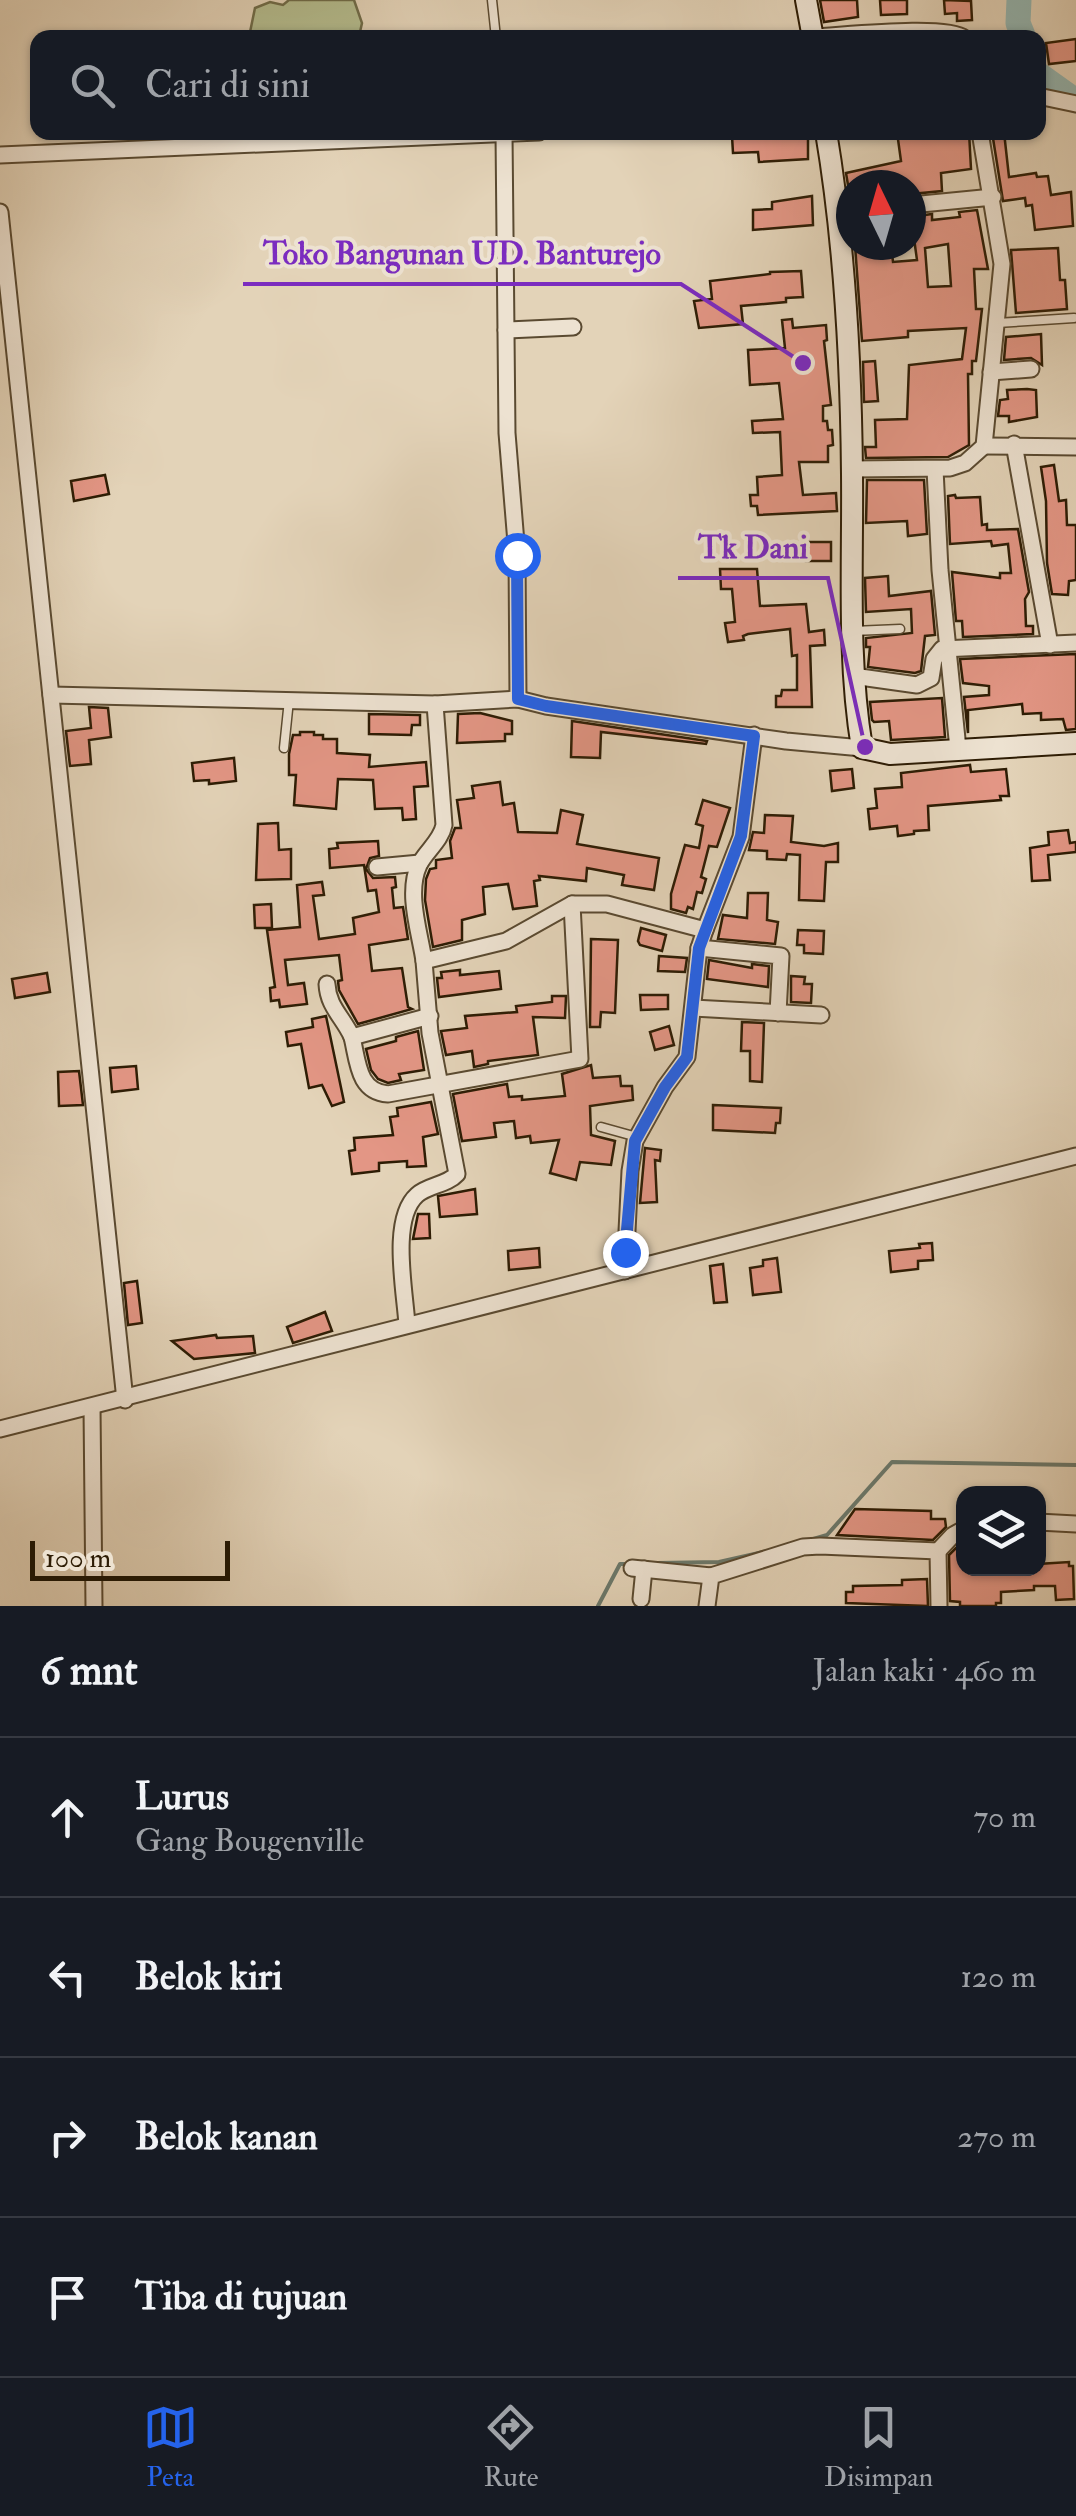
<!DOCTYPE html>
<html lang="id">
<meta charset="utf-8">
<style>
:root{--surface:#171b24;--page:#20242c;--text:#f1f3f6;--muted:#9ea1a6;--line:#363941;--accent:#2563eb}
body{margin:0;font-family:"IM FELL Double Pica",serif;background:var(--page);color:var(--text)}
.controls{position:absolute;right:30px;bottom:30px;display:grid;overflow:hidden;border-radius:20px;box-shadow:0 2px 8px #0004}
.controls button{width:90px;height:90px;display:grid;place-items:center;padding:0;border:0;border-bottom:2px solid var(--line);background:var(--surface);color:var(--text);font:50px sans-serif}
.compass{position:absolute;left:836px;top:170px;width:90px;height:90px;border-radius:50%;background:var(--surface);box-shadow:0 2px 8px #0004;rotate:355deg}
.scale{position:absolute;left:30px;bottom:25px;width:200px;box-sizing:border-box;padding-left:10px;border:5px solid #2d1c04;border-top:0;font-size:28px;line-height:35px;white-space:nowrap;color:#2d1c04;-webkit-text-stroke:8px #ede2d1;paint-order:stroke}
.stop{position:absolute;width:30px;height:30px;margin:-22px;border:8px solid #2563eb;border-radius:50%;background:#fff}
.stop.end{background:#2563eb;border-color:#fff;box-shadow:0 2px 10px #0008}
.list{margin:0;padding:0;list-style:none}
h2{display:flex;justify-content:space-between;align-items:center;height:130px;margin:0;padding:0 40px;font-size:42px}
h2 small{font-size:32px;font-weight:400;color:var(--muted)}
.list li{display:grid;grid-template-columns:65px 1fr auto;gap:30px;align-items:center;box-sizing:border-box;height:160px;padding:0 40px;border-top:2px solid var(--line)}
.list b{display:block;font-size:38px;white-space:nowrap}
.list p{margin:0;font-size:32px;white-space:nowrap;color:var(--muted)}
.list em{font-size:32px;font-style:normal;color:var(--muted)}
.icon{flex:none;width:55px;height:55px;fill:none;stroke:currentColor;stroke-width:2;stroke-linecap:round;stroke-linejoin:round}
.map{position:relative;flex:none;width:1076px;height:1606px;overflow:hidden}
.search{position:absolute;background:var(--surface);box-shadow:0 2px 8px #0004;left:30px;right:30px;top:30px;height:110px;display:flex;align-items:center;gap:25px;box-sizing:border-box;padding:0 35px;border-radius:20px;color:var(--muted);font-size:38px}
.sheet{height:770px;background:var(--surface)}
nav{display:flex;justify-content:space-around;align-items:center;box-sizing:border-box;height:140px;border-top:2px solid var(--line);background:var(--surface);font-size:28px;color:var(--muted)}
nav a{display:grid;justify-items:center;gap:5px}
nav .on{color:var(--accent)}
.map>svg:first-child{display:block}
.green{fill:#b4bc8e;stroke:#706c49;stroke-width:2.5}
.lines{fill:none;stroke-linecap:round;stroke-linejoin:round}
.stream{stroke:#6b796c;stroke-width:4}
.river{stroke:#95b7b2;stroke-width:25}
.building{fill:#e39685;stroke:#2d1c04;stroke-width:2.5;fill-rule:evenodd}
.lane-casing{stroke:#5a4a31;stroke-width:11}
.street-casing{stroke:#5a4a31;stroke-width:19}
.secondary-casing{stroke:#2d1c04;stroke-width:24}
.lane{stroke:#ede2d1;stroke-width:8}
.street{stroke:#ede2d1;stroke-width:15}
.secondary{stroke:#ede2d1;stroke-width:20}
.route{stroke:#2563eb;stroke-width:12}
.leader{fill:none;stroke:#7b2cbf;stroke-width:4}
.callout-dot{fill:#7b2cbf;stroke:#ede2d1;stroke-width:4}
.callout-label{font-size:32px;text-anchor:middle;font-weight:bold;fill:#7b2cbf;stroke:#ede2d1;stroke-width:8;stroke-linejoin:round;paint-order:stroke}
</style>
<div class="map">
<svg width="1076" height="1606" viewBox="0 0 1076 1606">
<rect width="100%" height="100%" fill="#e3d3b8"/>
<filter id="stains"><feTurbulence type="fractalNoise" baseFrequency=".002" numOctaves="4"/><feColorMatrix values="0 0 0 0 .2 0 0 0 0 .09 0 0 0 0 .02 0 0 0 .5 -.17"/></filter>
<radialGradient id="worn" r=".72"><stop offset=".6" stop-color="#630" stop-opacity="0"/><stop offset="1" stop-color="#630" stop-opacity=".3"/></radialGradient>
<polygon class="green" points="289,0 354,0 362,23 360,32 368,37 249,37 255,8 270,2 283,5"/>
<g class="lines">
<g class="stream">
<polyline points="810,1540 827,1535 892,1462 1076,1465"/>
<polyline points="657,1563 719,1562 767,1551"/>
<polyline points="598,1606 620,1564 628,1564"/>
</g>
<g class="river">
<polyline points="1019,0 1018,23 1024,38"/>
<polyline points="1038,74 1076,101"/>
</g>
</g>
<g class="building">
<polygon points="820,0 857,0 858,17 824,22"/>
<polygon points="880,0 907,0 907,14 881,15"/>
<polygon points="944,0 971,1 972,20 957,21 957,13 945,14"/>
<polygon points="1076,39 1076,61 1049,64 1046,43"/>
<polygon points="897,132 969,132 971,169 941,173 942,191 911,194 911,185 848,185 846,173 901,161"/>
<polygon points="992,132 1004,132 1009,177 1036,173 1037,177 1048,176 1051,195 1071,192 1073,226 1035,230 1032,205 1026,206 1025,198 1003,201"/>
<polygon points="749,134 749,138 808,136 808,159 759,162 758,152 733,153 732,136"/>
<polygon points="812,196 813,225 753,230 753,210 772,209 772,202"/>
<path d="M977,210L988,269H974L976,309H982L976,361H972V374H968L969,445L948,457L866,458L865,447H876L875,420L907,419L909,365L962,359L966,328L908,331V337L862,341L855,245H891L893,262L917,260L911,217L932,214V220L960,217L959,212ZM948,244L951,286L928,287L925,248Z"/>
<polygon points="1058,248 1060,280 1065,280 1067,309 1016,313 1011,250"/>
<polygon points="801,271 803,297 786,298 786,302 741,306 743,324 699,328 694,301 712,299 710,281 770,274 770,272"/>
<polygon points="792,319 793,328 826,325 827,340 824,341 831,405 823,406 823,421 827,421 828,430 832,430 833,445 828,446 828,462 799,462 803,495 836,493 837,511 758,515 757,506 751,506 750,495 758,495 757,477 782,475 780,432 753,433 752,421 783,419 779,383 750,385 748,350 785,348 782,320"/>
<polygon points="1041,334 1042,365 1031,358 1004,360 1006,337"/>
<polygon points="875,361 878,401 864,402 863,362"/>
<polygon points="1027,389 1036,390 1037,417 1009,422 1009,416 998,416 1000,400 1008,399 1007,390"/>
<polygon points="1054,465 1059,501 1066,500 1067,525 1076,525 1076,580 1069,581 1068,595 1052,594 1047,563 1046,501 1041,467"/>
<polygon points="105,475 109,494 74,501 71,481"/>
<polygon points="867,480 924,480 927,534 908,536 907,521 866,523"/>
<polygon points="955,495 956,498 980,497 982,525 987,524 987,530 1018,529 1029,592 1025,599 1026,626 1033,626 1033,634 963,637 962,621 956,621 952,572 1000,578 1000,573 1011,573 1008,544 992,546 991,541 950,544 948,496"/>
<rect x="806" y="542" width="25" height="19"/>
<polygon points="720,569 757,569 760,606 806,604 809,632 824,630 825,645 810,646 812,707 776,707 776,696 781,696 782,690 797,690 797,655 792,656 790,629 748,634 743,636 744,640 728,642 725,623 735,622 732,589 721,589"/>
<polygon points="888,576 889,596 931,591 935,635 925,636 921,671 915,673 868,667 870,647 866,647 866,638 912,633 911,609 866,612 865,578"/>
<polygon points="1076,654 1076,729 1066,730 1063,719 1041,720 1041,713 1023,714 1022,704 968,710 968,733 964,697 989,695 989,686 963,683 960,659"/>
<polygon points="942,698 945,737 891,740 889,721 874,722 872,720 870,702"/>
<polygon points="89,707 108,708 111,737 89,740 91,764 70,766 66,731 91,728"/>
<polygon points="480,713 512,721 512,734 505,734 505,741 457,743 458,714"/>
<polygon points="369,714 420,715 420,725 412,725 411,735 369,734"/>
<polygon points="572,721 707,741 706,744 601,732 600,758 571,757"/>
<polygon points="300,732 314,732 314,735 323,735 323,739 337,739 337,753 370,755 369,767 426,762 428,786 414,787 416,819 403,820 402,808 375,809 373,780 338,779 336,809 294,805 296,775 289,775 289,754 293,735 300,735"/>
<polygon points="234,758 236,781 209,784 209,780 194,781 192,763"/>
<polygon points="970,765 971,772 1006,769 1009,796 1000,796 1001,800 928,806 929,830 914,831 914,834 898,836 897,826 870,829 868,809 877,808 875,789 902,787 901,773"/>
<polygon points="852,769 854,788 832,791 830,771"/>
<polygon points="500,782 503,805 514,803 518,832 557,833 561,810 583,815 577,844 659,858 654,890 622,885 624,875 587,868 586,881 539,876 540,880 534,881 537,906 513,909 508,884 483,887 485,914 462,920 462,940 433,947 425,900 426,879 430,869 436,868 436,860 452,858 450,841 455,828 461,828 457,800 474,798 472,786"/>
<polygon points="703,800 730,808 717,847 709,846 701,877 706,879 702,893 697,892 693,909 688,907 686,913 671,909 671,894 685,845 699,848 703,826 696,824"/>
<polygon points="765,815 793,816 791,842 824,846 838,843 838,862 826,862 824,901 799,900 800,855 787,854 786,860 767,859 767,851 749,850 753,832 764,833"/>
<polygon points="278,823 279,850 291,849 291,879 256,880 258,824"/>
<polygon points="1068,830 1070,843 1076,842 1076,852 1048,855 1050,880 1032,881 1030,848 1049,845 1048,832"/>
<polygon points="378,841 379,856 370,858 366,869 373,878 395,877 396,887 392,888 394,908 403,907 408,939 369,945 372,971 402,968 408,1007 412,1009 358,1024 339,990 338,981 342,980 339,955 285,960 288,985 304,983 307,1004 280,1007 279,1000 271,1001 270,988 275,987 267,930 300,927 297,885 322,882 324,895 313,896 319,939 355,934 353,918 379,912 376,890 368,891 364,865 330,868 329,849 338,848 337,843"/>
<polygon points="748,893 768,893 767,920 778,922 775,944 718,939 723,915 747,918"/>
<polygon points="271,904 272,928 255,928 254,905"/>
<polygon points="641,928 666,935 662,951 640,945 638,941"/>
<polygon points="798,930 824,931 823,954 804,953 804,945 797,945"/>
<polygon points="591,939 618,940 615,1013 601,1012 600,1027 590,1027"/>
<polygon points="659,956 687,958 685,972 658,971"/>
<polygon points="709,960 752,968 752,964 769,966 768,987 707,979"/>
<polygon points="460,970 460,975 499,971 501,989 439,997 437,978 442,978 441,972"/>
<polygon points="47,973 50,992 15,998 12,979"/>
<polygon points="791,976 805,977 804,984 812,984 811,1003 791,1002"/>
<polygon points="640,995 668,995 668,1009 641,1010"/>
<polygon points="552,996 566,996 565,1018 533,1017 538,1055 488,1061 488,1064 474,1067 472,1051 446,1055 441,1031 467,1028 465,1016 517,1012 516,1006 552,1002"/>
<polygon points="326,1016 344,1102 332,1106 322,1085 309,1088 301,1044 288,1046 286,1032 313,1027 312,1019"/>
<polygon points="742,1022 764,1023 762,1082 750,1081 750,1051 741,1051"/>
<polygon points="669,1026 674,1045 655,1050 650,1032"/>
<polygon points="418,1031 424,1070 399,1074 401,1080 388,1083 378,1079 371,1070 366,1049 396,1041 396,1037"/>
<polygon points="591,1065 593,1078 620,1076 621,1086 632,1086 633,1100 590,1106 591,1135 615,1141 611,1165 580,1162 576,1180 550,1173 559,1140 531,1143 530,1136 516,1138 514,1121 494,1123 496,1137 462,1141 453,1094 507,1084 509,1097 522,1096 522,1100 565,1096 562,1074"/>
<polygon points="136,1066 138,1089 112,1092 110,1068"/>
<polygon points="79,1071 83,1105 59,1106 58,1072"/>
<polygon points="431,1102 438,1134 423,1137 426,1166 407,1167 407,1161 379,1163 379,1171 352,1174 349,1151 355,1150 354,1138 393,1135 390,1117 398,1116 397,1108"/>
<polygon points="713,1105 781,1108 780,1123 776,1123 775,1133 713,1130"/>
<polygon points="645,1148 661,1150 660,1161 655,1160 657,1202 640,1203"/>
<polygon points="475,1189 477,1214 440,1217 438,1196"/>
<polygon points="418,1214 429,1214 430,1238 413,1239"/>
<polygon points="932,1243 933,1260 918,1261 918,1269 891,1272 889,1251 920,1248 919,1244"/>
<polygon points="539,1248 540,1267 509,1270 508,1251"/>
<polygon points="777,1258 781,1292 753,1295 750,1268 763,1266 763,1260"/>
<polygon points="723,1264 727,1302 714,1303 710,1266"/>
<polygon points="137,1281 142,1323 128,1325 124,1283"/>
<polygon points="325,1312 332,1331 293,1343 287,1327"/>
<polygon points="216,1335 217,1338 253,1336 255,1353 194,1359 172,1341"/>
<polygon points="855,1509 931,1511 931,1519 945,1519 946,1527 933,1540 837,1535"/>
<polygon points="964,1547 964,1570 974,1570 974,1573 1000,1573 999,1568 1038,1568 1038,1564 1069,1562 1069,1566 1073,1566 1074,1599 1056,1600 1055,1586 1034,1586 1034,1590 1001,1592 1001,1603 996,1603 996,1606 960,1606 960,1602 950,1601 949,1555 956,1548"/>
<polygon points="927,1579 928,1606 846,1603 846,1592 853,1592 853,1586 902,1585 902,1580"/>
</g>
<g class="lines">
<g class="lane-casing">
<g id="lane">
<polyline points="492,0 496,38"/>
<polyline points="997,323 1074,318"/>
<polyline points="853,631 900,629"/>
<polyline points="284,748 289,700"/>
<polyline points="601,1127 637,1137"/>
</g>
</g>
<g class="street-casing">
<g id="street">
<path d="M813,37C841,36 946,24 964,38"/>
<polyline points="1038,96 1076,104"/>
<polyline points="504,134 507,433 517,555 518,699"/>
<polyline points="0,155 539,132"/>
<polyline points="911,205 993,197"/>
<polyline points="0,212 125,1400"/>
<polyline points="506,330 573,327"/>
<polyline points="991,372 1031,369"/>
<polyline points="1014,444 1050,645"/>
<polyline points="984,446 1076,447"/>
<polyline points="852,469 950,468 965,463 984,446 1002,264 980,132"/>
<polyline points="935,469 940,570 958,749"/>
<polyline points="853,676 917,685 931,678 934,659 942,649 1076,643"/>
<polyline points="51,695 435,704 518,699 546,706 786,741 862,748"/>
<polyline points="377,867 420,863"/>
<polyline points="699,948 781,956 778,1013"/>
<path d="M424,961C420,933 406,893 419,865C426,851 441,841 444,825L435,704"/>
<path d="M327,984C328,1007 343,1017 352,1037L430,1016"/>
<polyline points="693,1008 821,1015"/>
<path d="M352,1037C358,1062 358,1092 388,1094L580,1059L572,904H607L705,930L741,837L754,735"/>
<polyline points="625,1271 630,1171 635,1141 665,1087 687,1057 699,948 705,930"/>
<path d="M407,1325C405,1291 390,1219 417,1195C428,1185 447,1185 457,1174L430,1033L424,961L506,941L572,904"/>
<polyline points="92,1407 94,1606"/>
<polyline points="0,1429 1076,1156"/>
<polyline points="1038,1522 1076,1524"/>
<polyline points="938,1551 953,1535 964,1529"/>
<polyline points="632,1568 711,1576"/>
<polyline points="641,1599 644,1569"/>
<polyline points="707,1606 711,1576 803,1547 820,1546 938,1551 939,1606"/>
</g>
</g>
<g class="secondary-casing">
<g id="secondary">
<polyline points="806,0 813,38"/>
<path d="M826,132C845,245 851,360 852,474C853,565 847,657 862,748L890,754L1076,743"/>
</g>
</g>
<use href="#lane" class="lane"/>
<use href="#street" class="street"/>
<use href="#secondary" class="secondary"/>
</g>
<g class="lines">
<polyline class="route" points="517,555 518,699 546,706 754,736 741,836 699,948 687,1057 665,1087 635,1141 625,1252"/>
</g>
<path class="leader" d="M803 363L681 284H243M865 747L828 578H678"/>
<g class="callout-dot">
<circle cx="803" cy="363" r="10"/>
<circle cx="865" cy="747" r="10"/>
</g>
<g class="callout-label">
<text x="462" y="264">Toko Bangunan UD. Banturejo</text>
<text x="753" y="558">Tk Dani</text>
</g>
<rect width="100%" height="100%" filter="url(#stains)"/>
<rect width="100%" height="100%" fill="url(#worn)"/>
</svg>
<div class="controls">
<button><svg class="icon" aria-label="layers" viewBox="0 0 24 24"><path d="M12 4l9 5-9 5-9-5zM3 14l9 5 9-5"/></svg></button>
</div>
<svg class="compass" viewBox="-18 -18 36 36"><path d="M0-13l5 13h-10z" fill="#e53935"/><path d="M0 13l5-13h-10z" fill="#9ea1a6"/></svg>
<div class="scale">100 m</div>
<div class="stop" style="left:517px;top:555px"></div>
<div class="stop end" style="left:625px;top:1252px"></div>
<div class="search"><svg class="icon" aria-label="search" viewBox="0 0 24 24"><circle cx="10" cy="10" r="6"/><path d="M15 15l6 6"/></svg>Cari di sini</div>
</div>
<section class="sheet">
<h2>6 mnt<small>Jalan kaki · 460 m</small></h2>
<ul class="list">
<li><svg class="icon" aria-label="ahead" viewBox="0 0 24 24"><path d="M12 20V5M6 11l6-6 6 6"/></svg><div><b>Lurus</b><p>Gang Bougenville</p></div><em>70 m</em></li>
<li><svg class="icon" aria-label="left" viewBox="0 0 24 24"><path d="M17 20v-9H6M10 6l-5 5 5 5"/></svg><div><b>Belok kiri</b></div><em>120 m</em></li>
<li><svg class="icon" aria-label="right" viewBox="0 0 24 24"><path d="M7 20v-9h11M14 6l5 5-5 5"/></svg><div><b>Belok kanan</b></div><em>270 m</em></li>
<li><svg class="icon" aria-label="arrive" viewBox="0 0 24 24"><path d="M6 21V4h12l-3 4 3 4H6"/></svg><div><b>Tiba di tujuan</b></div></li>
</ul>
</section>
<nav>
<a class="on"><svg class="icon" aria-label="map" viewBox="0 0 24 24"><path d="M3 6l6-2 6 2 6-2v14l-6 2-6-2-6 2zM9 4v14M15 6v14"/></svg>Peta</a>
<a><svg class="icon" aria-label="directions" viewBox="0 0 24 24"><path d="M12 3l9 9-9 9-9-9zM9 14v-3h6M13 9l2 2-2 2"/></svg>Rute</a>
<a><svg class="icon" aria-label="saved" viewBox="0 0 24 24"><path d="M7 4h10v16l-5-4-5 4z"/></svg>Disimpan</a>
</nav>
